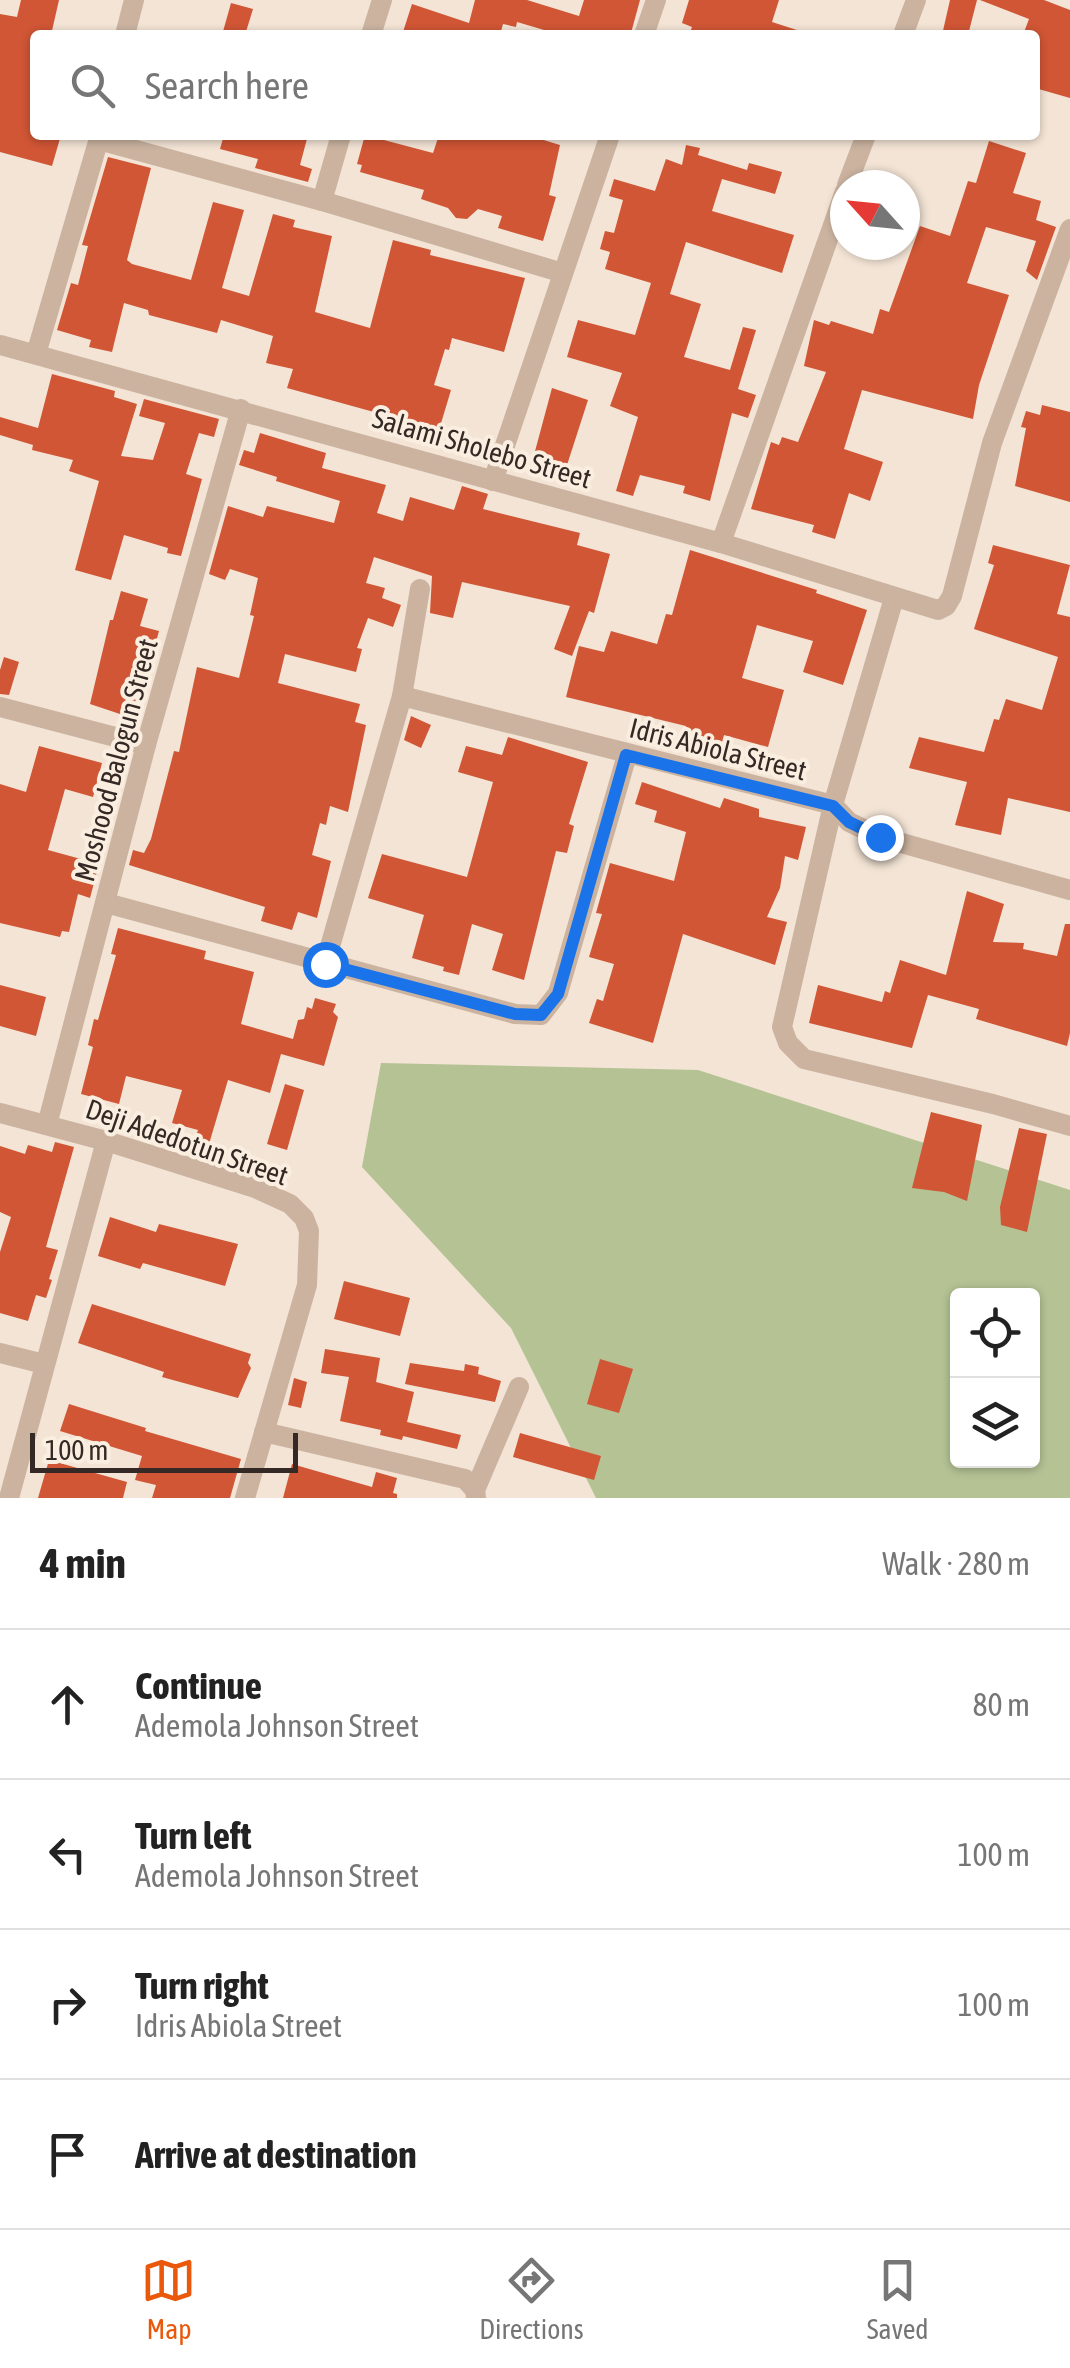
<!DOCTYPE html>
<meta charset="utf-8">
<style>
:root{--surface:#fff;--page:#f2f2f2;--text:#222;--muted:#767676;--line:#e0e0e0;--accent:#ea580c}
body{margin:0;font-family:"Asap Condensed",sans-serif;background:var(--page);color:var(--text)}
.controls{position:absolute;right:30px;bottom:30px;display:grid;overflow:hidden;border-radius:10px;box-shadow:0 2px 8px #0004}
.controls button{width:90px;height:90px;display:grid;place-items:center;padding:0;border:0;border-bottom:2px solid var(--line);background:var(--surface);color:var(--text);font:50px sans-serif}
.compass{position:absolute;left:830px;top:170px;width:90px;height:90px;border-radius:50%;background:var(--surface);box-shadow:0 2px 8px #0004;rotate:297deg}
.scale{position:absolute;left:30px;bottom:25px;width:268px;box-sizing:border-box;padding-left:10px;border:5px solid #342924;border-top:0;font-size:28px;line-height:35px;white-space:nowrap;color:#342924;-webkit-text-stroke:8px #faeee1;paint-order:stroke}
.stop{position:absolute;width:30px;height:30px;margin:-22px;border:8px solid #1a73e8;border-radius:50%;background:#fff}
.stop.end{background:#1a73e8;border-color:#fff;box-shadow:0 2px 10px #0008}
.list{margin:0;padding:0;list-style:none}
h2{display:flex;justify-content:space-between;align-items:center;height:130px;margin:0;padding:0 40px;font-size:42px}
h2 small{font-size:32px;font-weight:400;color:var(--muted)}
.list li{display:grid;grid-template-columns:65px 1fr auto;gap:30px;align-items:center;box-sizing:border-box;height:150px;padding:0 40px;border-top:2px solid var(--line)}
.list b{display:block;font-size:38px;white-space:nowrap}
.list p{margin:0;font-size:32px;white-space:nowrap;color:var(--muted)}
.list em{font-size:32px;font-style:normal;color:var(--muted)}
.icon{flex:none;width:55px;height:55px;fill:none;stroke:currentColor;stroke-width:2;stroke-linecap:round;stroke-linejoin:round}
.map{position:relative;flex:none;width:1070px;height:1498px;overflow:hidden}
.search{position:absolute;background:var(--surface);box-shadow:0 2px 8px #0004;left:30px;right:30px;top:30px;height:110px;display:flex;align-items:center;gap:25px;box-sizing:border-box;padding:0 35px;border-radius:10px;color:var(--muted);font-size:38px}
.sheet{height:730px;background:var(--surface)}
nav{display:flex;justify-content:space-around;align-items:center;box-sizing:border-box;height:140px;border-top:2px solid var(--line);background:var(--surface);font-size:28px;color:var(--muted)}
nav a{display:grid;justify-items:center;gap:5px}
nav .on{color:var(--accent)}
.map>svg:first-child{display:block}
.green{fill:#b4c294;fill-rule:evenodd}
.building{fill:#d05635}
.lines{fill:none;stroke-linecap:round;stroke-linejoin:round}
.minor{stroke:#cbb3a0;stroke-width:20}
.route{stroke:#1a73e8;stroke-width:12}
.labels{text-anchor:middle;stroke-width:8;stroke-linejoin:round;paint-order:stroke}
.street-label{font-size:28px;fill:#342924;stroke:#faeee1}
</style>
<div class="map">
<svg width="1070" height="1498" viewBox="0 0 1070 1498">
<rect width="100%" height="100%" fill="#f3e4d5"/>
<path class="green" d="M381,1063L698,1070L1070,1190V1498H596L511,1328L362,1167ZM958,1296H1032V1460H958Z"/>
<g class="building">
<polygon points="21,0 59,0 51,35 35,35 35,135 61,135 52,166 0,152 0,14 17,17"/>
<polygon points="475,0 527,0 579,16 584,0 640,0 631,33 625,31 624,35 561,35 517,22 516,27 503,24 500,35 402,35 412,4 469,23"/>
<polygon points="689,0 779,0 772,22 803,32 803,35 689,35 692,27 682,23"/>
<polygon points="950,0 977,0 968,35 942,35"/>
<polygon points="980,0 1044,0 1070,10 1070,98 1035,88 1035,35 1023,35 1029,19"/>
<polygon points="231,3 253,9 245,35 222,35"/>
<polygon points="224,135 308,135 300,165 312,169 308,182 255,168 258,159 220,149"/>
<polygon points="365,135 433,153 439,135 527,135 560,145 549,195 556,197 543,241 498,228 502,216 478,209 467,219 456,218 448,208 421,199 424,190 360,172 362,165 357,164"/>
<polygon points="989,141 1026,153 1013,193 1041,201 1036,220 1056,227 1037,280 1026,271 1036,241 986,227 967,283 1009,295 979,385 973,419 862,390 844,449 883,462 870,501 849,493 835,539 812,532 814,525 751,509 771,442 779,445 782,437 798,442 826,372 804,366 814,320 829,325 831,321 873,334 880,309 889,312 920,226 950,236 968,181 976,183"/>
<polygon points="686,145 700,148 698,155 747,170 749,163 782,172 775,194 722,179 712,211 794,235 782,273 686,242 670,294 701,304 684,357 730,370 743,327 756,330 738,389 756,395 748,418 732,413 710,501 683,493 685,486 640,475 633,496 616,491 638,417 610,406 622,373 567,357 578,320 635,335 651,283 605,269 610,252 600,249 605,231 614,233 623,200 609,196 614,179 655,191 666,159 682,165"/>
<polygon points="108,157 151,168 127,260 132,264 191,280 213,202 244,210 222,288 249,296 273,214 295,220 293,227 332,236 315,312 370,328 393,240 431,250 430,255 525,278 504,352 452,338 449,350 445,349 434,385 451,390 439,430 287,388 293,369 266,363 273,336 221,320 217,333 149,315 148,310 124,303 112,352 89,347 91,340 57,330 71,283 78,285 88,246 82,245"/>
<polygon points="52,374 115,391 114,397 137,404 121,456 153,460 165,423 139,416 144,399 219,419 214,437 199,433 186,474 202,479 181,556 167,553 168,548 124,535 111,580 75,570 99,481 69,471 73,460 32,450 33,445 0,435 0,417 38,428"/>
<polygon points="552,388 588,400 567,465 534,455"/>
<polygon points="1042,405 1070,412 1070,502 1015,486 1026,428 1021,427 1026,411 1040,415"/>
<polygon points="260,433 326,453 322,468 386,485 377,513 403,521 410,497 454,510 462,486 488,494 483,509 580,533 577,545 610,554 594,613 589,611 572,656 554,649 570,606 462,582 453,618 430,613 432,576 374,557 366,583 385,588 382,598 401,605 393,627 368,618 357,648 362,649 356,672 285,654 278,683 360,704 355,722 366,725 348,812 330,806 326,825 320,823 312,855 331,861 317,918 298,912 292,930 261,921 265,907 129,865 133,850 144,853 151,839 174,751 179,752 197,667 239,678 254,616 250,615 258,578 230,569 225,580 209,574 228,506 263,517 267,506 334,523 340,501 276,481 277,477 239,465 244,450 254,453"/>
<polygon points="993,545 1070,565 1057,614 1070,617 1070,812 1008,798 1001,835 955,825 967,782 909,768 919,737 984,752 994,719 999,720 1006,699 1042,710 1058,657 974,629 994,565 988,563"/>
<polygon points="690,550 817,590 816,593 867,610 843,685 803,672 813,641 757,625 742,678 784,690 768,747 724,735 722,742 685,731 686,726 566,697 579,646 604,652 611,631 657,644 666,614 672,615"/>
<polygon points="121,591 148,599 140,626 159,631 135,719 90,704 110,620 113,620"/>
<polygon points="4,657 19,662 9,695 0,694 0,670"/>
<polygon points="411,716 431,725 421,748 404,740"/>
<polygon points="508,737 588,762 569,824 574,826 567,853 556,851 524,980 492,970 503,934 472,924 459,975 443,971 444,967 412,958 424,915 368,898 382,854 467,877 493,782 458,772 466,746 502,755"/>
<polygon points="39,746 102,763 93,797 65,789 48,850 99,864 90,898 78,894 69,932 62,931 60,937 0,923 0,784 26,792"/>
<polygon points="642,782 720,808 724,798 759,809 759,817 806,827 798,860 785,856 780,888 767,917 787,922 775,965 683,934 653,1043 589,1023 597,999 603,1001 614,964 589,957 602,914 596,913 610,863 674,881 686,832 654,822 657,811 635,804"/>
<polygon points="97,823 110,827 100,861 87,858"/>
<polygon points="967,891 1004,904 993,942 1024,943 1023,949 1057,956 1065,924 1070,924 1070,1033 1067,1046 976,1019 979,1009 928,995 912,1048 809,1023 818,985 882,1002 885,991 890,993 900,960 946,975"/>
<polygon points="118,928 206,951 204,959 254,972 241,1024 293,1039 298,1020 304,1019 307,1007 312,1009 315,998 336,1004 333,1012 338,1017 324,1066 281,1054 270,1093 228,1080 209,1144 195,1139 198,1130 172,1123 182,1090 126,1076 119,1104 81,1094 93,1047 88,1045 94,1019 98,1020 116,955 111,954"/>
<polygon points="0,985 46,997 36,1036 0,1026"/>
<polygon points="285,1084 304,1090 287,1150 267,1144"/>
<polygon points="931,1112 982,1125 967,1201 944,1192 912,1188"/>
<polygon points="1019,1128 1047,1134 1027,1232 1001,1225 1000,1207"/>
<polygon points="55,1142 74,1147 46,1247 58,1250 49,1279 52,1280 46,1298 36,1295 28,1321 0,1313 0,1252 11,1217 0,1212 0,1146 25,1154 28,1145 52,1152"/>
<polygon points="110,1217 156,1232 159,1224 238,1244 225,1286 143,1263 140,1269 98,1256"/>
<polygon points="344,1281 410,1298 400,1336 334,1319"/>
<polygon points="92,1304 251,1354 248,1363 251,1368 238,1398 162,1377 164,1372 78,1343"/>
<polygon points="325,1349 380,1358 376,1382 414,1392 407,1422 461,1435 457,1449 403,1436 402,1440 380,1435 381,1430 340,1421 349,1377 321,1373"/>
<polygon points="600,1359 633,1369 619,1413 587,1404"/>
<polygon points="410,1363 464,1371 465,1364 479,1367 478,1374 501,1381 495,1402 405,1384"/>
<polygon points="294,1378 307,1382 301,1408 288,1405"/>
<polygon points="69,1404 146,1428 145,1431 241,1459 230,1498 152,1498 156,1485 135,1480 142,1456 60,1431"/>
<polygon points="520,1433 601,1456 594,1480 513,1457"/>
<polygon points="49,1460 127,1482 123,1498 38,1498"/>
<polygon points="292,1464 372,1487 376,1472 397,1478 393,1493 397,1494 397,1498 283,1498"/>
</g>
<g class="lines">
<g class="minor">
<polyline points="125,35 134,0"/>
<polyline points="371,35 382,0"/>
<polyline points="644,35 656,0"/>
<polyline points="903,35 916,0"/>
<polyline points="99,140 322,201 563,273"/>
<polyline points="847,185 866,135"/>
<polyline points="322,201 341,135"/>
<polyline points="0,345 721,543 938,610 946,606 952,596 992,443 1070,229"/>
<polyline points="36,354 100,135"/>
<polyline points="493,481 610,135"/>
<polyline points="721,543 845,191"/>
<polyline points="894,598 833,805 782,1027 788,1043 804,1059 993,1104 1070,1126"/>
<polyline points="402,696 833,805 849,822 880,837 1070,890"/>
<polyline points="0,707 146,745"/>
<polyline points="106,903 515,1014 541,1015 558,993 627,755"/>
<polyline points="325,964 402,696 420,589"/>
<polyline points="0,1113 106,1141 255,1188 290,1204 304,1218 309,1231 307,1285 245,1498"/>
<polyline points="47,1125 146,745 241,409"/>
<polyline points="0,1353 44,1364"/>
<polyline points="264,1432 465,1479 475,1490 476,1498"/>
<polyline points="475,1490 519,1387"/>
<polyline points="9,1498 106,1141"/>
</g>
</g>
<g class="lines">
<polyline class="route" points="325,964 515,1014 541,1015 558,994 626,755 833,806 849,822 880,837"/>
</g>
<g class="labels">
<g class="street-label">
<text transform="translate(482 448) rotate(16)" y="10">Salami Sholebo Street</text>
<text transform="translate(718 749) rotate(14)" y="10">Idris Abiola Street</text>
<text transform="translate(116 760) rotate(-75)" y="10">Moshood Balogun Street</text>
<text transform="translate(187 1142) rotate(19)" y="10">Deji Adedotun Street</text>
</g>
</g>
</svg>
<div class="controls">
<button><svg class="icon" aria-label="locate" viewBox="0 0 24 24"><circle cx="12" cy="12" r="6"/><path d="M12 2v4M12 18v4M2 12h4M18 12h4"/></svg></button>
<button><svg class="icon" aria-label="layers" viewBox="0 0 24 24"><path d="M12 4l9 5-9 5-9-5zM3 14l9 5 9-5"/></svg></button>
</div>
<svg class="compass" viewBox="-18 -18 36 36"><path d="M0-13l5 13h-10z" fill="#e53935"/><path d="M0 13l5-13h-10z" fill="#767676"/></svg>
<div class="scale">100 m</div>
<div class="stop" style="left:325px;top:964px"></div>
<div class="stop end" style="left:880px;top:837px"></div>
<div class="search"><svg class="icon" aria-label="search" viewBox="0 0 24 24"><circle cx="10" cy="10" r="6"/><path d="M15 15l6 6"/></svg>Search here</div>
</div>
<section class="sheet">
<h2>4 min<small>Walk · 280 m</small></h2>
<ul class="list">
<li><svg class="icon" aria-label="ahead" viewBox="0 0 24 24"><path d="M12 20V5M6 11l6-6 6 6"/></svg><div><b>Continue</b><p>Ademola Johnson Street</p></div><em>80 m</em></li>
<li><svg class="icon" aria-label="left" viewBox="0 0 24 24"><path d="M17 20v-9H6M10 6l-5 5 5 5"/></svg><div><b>Turn left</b><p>Ademola Johnson Street</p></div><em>100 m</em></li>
<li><svg class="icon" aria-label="right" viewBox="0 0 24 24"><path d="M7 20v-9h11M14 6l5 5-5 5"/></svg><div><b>Turn right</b><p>Idris Abiola Street</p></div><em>100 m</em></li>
<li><svg class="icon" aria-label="arrive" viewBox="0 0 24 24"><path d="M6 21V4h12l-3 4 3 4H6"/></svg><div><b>Arrive at destination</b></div></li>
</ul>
</section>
<nav>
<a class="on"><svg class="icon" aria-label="map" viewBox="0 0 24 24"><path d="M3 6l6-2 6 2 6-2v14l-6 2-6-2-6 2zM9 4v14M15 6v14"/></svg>Map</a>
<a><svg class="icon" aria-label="directions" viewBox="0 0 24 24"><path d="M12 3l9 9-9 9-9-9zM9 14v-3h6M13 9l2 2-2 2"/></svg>Directions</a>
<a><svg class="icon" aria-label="saved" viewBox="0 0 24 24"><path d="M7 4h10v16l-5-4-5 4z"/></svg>Saved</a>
</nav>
